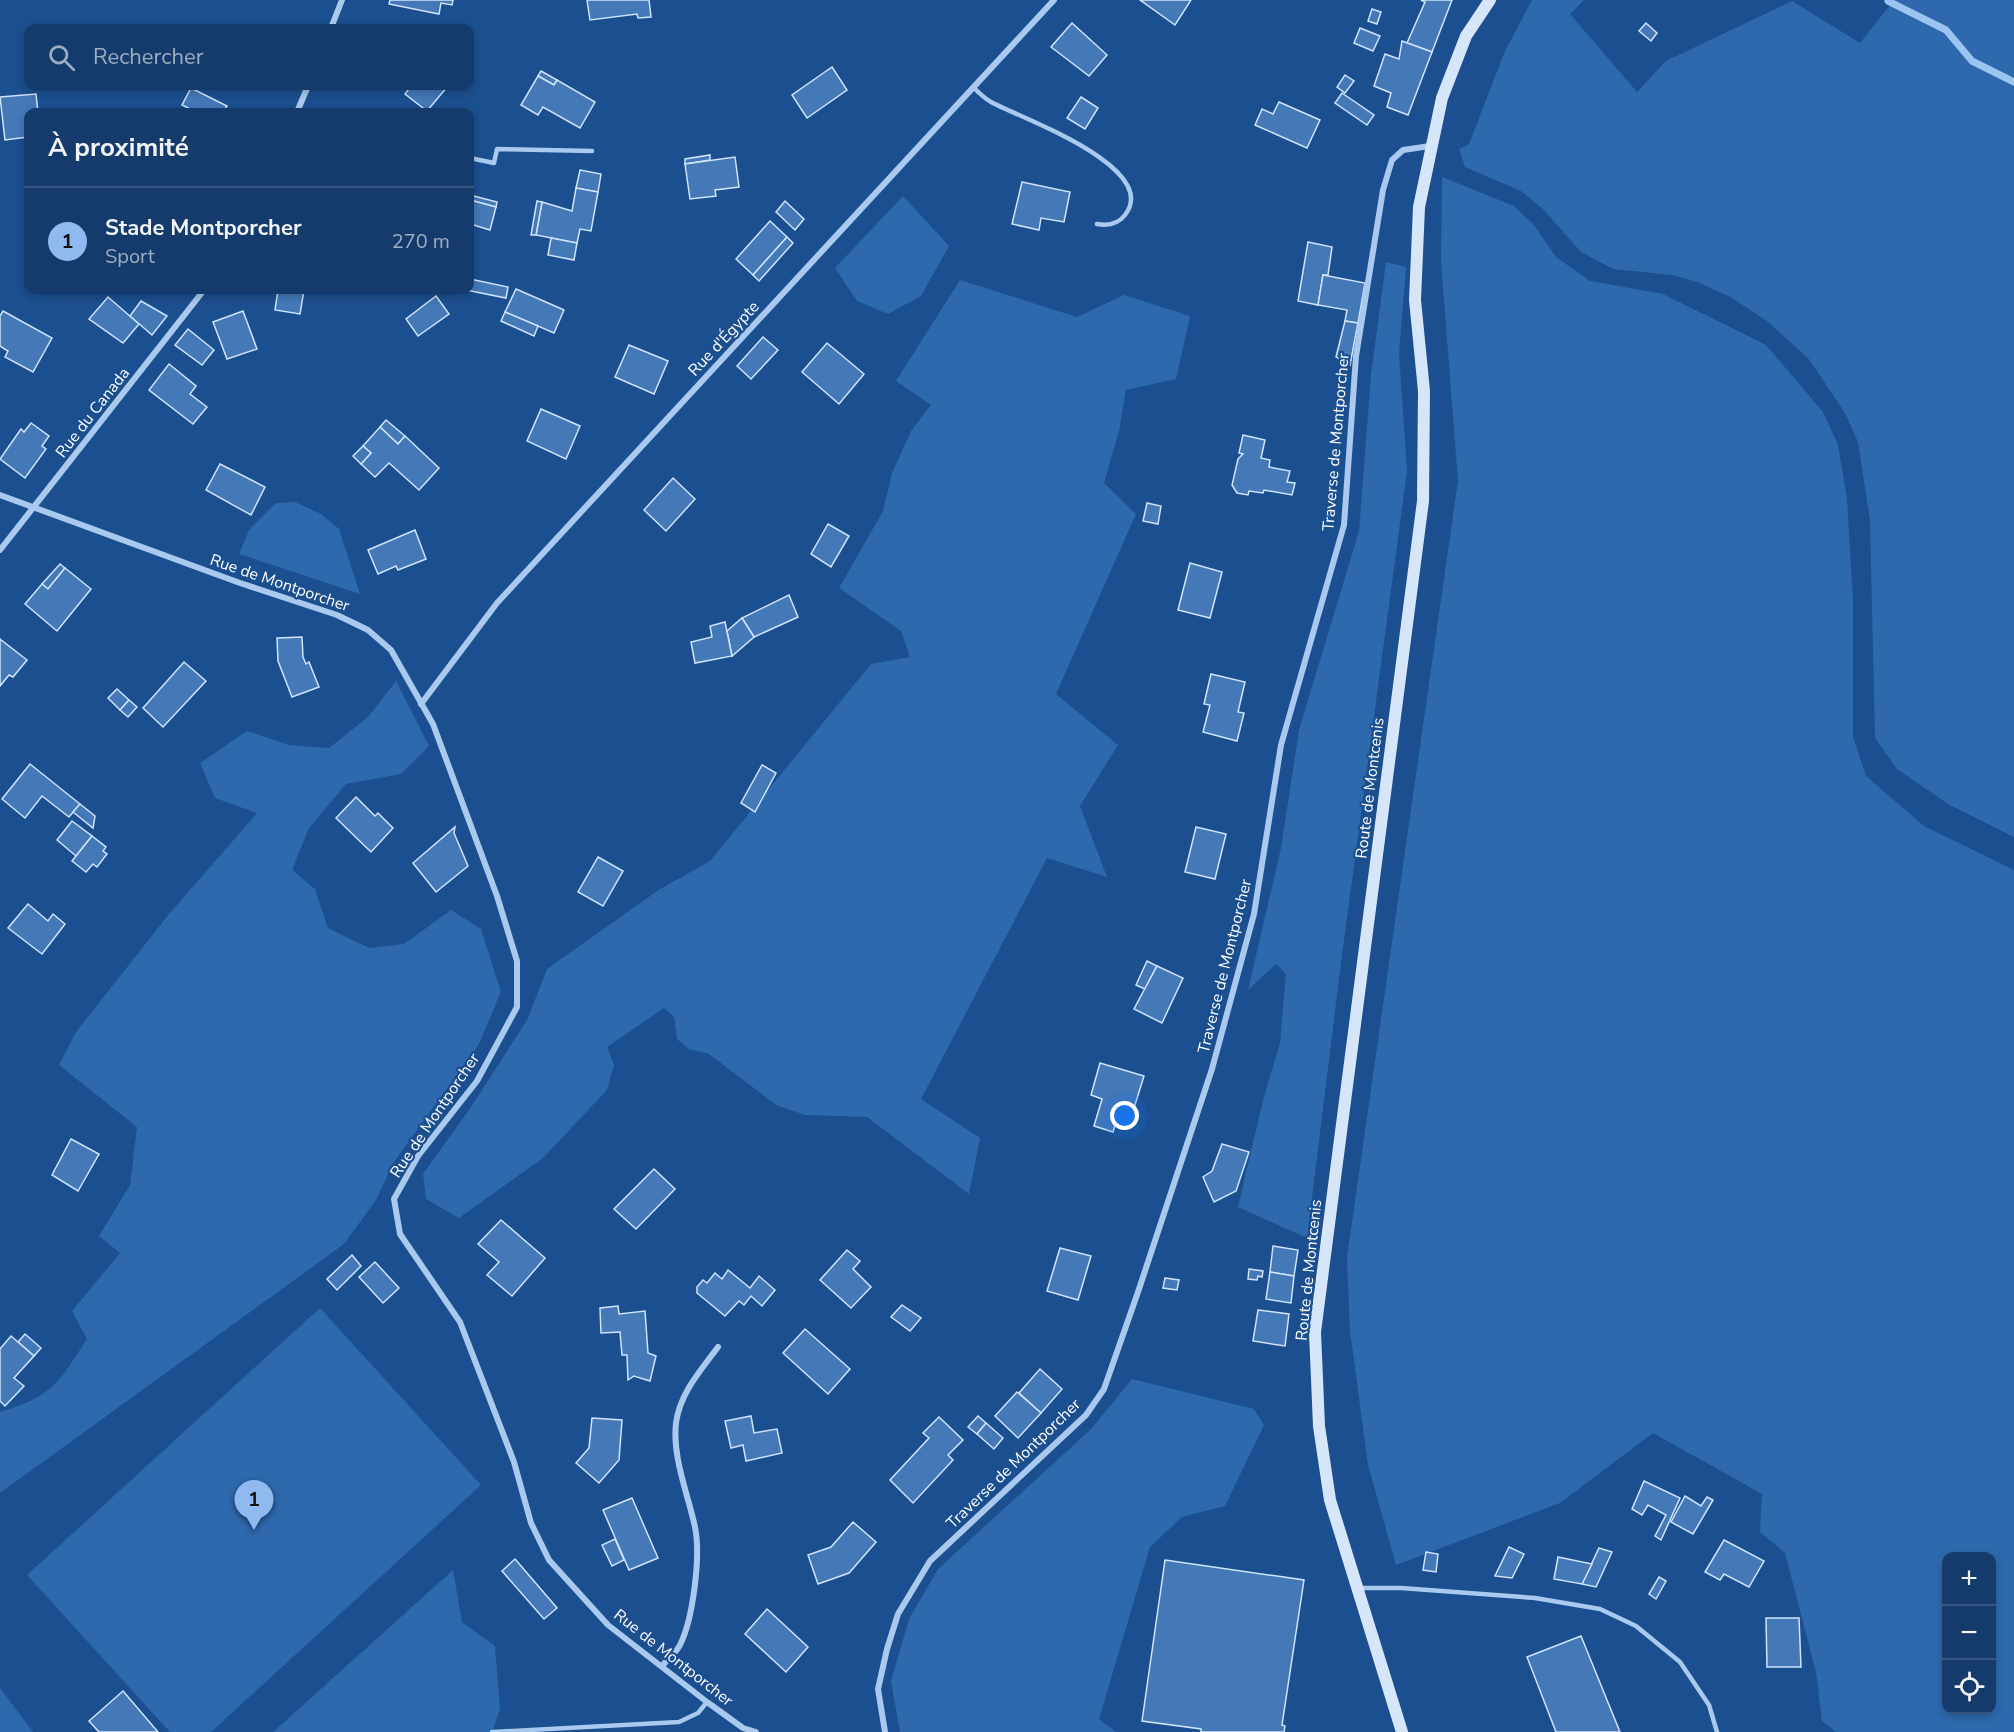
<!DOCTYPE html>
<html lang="fr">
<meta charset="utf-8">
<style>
:root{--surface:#143b6b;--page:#214673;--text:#f1f3f6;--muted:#9dadc1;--line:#33557e;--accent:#90b9f0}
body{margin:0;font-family:"Nunito Sans",sans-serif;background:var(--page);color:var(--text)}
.controls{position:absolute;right:18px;bottom:18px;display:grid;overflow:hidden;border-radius:12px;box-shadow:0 3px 9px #0003}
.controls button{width:54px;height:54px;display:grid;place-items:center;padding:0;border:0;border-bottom:2px solid var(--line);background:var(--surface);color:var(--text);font:30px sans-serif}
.you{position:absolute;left:1125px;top:1116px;width:21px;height:21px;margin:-15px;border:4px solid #fff;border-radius:50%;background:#1a73e8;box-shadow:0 0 0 9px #1a73e833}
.badge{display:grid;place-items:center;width:39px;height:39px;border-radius:50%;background:var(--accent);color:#111;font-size:20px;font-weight:700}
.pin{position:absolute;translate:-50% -50px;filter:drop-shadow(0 2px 3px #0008)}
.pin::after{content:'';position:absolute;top:32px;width:21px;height:18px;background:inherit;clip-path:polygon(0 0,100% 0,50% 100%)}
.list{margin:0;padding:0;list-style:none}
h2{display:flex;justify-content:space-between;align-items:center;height:78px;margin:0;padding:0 24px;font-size:26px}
h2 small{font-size:20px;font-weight:400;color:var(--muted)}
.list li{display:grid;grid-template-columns:39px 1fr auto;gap:18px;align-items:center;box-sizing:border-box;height:108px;padding:0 24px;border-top:2px solid var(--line)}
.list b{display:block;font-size:22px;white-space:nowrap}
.list p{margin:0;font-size:20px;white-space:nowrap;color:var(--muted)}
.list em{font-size:20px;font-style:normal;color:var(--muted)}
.icon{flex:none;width:33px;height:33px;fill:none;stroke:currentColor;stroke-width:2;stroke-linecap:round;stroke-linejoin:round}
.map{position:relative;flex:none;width:2014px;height:1732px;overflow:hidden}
.search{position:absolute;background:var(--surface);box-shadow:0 3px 9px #0003;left:24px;top:24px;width:450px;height:66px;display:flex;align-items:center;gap:15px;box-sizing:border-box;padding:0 21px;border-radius:12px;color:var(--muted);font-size:22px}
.panel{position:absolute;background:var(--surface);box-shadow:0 3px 9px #0003;left:24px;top:108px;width:450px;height:186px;border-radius:12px}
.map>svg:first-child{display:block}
.green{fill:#2e69ad;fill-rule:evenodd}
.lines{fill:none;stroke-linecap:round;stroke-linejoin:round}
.stream{stroke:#9cc4f0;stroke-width:7}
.building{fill:#4478b7;stroke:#cfe3fa;stroke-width:1.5}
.lane{stroke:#a9c9ee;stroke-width:4.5}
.street{stroke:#a9c9ee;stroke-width:6}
.secondary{stroke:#d6e6fa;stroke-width:12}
.labels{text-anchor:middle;stroke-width:4.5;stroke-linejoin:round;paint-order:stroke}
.street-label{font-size:16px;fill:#fff;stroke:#1b4f8f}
</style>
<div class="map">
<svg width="2014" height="1732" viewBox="0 0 2014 1732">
<rect width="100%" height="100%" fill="#1b4f8f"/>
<g class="green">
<polygon points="1532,0 1584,0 1570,14 1637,92 1666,61 1792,1 1860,43 1894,0 2014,0 2014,837 1948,804 1897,769 1875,738 1870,520 1858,442 1845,413 1808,358 1767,321 1732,298 1700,283 1673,275 1613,269 1581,252 1543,209 1521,191 1465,167 1459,149 1469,144 1505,51"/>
<path d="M1442,177L1514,206L1534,225L1556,257L1590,281L1663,294L1766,345L1823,412L1838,445L1847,499L1853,601V737L1866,776L1924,826L2014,870V1732H1836L1822,1721L1816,1672L1785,1553L1760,1532L1762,1494L1653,1433L1560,1503L1396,1565L1368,1465L1350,1331L1347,1257L1458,481L1441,262ZM1946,1556H1992V1710H1946Z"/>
<polygon points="903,196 949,246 921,296 888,314 857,301 835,268"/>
<polygon points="1386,262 1406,267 1399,354 1407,471 1342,955 1307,1238 1238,1207 1263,1100 1280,1043 1286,974 1276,964 1248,990 1281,848 1299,730 1359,531 1371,375"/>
<polygon points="960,280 1077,317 1124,295 1190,316 1176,379 1126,390 1119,431 1104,483 1136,514 1056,694 1118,745 1080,806 1107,877 1047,858 921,1099 980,1138 969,1194 867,1117 805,1115 776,1105 709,1054 689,1049 677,1039 674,1017 664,1008 607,1047 614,1065 607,1090 543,1158 459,1218 426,1199 423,1174 471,1107 527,1020 547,969 660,889 710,861 871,664 910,657 901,631 839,588 883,511 892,473 911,431 931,405 896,381"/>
<polygon points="295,502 321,514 339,529 360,594 239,554 249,530 276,503"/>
<path d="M396,681L429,746L401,774L346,784L309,828L292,870L315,889L328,928L369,948L404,944L451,910L481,929L501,992L479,1044L394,1162L376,1200L344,1244L0,1493V1412C54,1395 57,1385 87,1339L72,1311L120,1253L99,1236L130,1185L137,1127L59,1065L76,1032L169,914L257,813L215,798L200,763L247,731L289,745L329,748L368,717Z"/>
<polygon points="320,1308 481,1485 211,1732 170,1732 27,1575"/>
<polygon points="1132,1379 1254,1409 1264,1425 1225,1506 1182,1517 1150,1547 1099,1719 1116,1732 900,1732 891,1681 909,1619 938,1569 1091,1429"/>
<polygon points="453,1570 462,1622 495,1646 500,1709 492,1732 273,1732"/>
<polygon points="0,1688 33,1732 0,1732"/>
</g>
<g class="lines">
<polyline class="stream" points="1888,1 1946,30 1972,61 2014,82"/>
</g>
<g class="building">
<polygon points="390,0 453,0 452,5 441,3 439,14 389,4"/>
<polygon points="587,0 649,0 651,17 638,18 637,14 590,20"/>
<polygon points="1140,0 1191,0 1175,25"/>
<polygon points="1421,0 1452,0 1432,52 1407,43 1425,2"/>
<polygon points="1372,9 1381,12 1377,24 1368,21"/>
<polygon points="1072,23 1107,55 1089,76 1051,47"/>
<polygon points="1646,23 1657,33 1651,41 1639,31"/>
<polygon points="1360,28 1380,36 1373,51 1354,43"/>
<polygon points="1402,41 1432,52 1408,115 1387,107 1391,93 1374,86 1385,54 1399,59"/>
<polygon points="832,67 847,90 807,118 792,95"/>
<polygon points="541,71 557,80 554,85 538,76"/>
<polygon points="1345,75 1354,81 1345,93 1337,87"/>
<polygon points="538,76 554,85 557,80 595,102 580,128 543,107 538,115 521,105"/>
<polygon points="403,86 448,86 427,111 405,94 408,90"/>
<polygon points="191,88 227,106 223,112 196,112 182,105"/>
<polygon points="1342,93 1374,115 1367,125 1335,103"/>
<polygon points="36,94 38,112 28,112 28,137 5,140 0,97"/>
<polygon points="1081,97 1098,108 1085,129 1067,118"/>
<polygon points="1279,102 1320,120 1307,148 1255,125 1262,109 1273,114"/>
<polygon points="710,155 710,160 685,164 685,159"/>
<polygon points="735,157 739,187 715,190 716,196 690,199 685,164"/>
<polygon points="580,170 601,174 598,192 576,188"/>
<polygon points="1022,182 1070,192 1064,222 1041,218 1039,230 1012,224"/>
<polygon points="576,188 598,192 591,231 580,229 577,243 536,235 542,202 572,211"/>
<polygon points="470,195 497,202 496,207 470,200"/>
<polygon points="470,200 496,207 490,230 470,224"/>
<polygon points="537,201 542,202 536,235 531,235"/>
<polygon points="785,201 804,219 795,230 776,212"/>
<polygon points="770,221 787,237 753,275 736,259"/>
<polygon points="787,237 793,243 759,281 753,275"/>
<polygon points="551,238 577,243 574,260 548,255"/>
<polygon points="1308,242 1332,247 1328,275 1323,275 1318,305 1298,301"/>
<polygon points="1323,275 1365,283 1358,323 1345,321 1347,310 1318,305"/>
<polygon points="470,279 508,287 506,298 466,290 470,290"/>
<polygon points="516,289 564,310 554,333 505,312"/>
<polygon points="278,290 304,290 300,314 275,310"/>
<polygon points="436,296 449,314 418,336 406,319"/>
<polygon points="108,297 139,324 123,343 89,319"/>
<polygon points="141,301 167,316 152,335 130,316"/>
<polygon points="3,311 52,338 33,372 5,357 8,351 0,346 0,316"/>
<polygon points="243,311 257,349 227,359 213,322"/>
<polygon points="505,312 538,326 534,336 501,321"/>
<polygon points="1345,321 1358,323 1350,365 1336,357"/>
<polygon points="188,329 214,350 202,365 175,345"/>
<polygon points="763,337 778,350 751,379 737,366"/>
<polygon points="827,343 864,374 839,404 802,372"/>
<polygon points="629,345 668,361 654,394 615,377"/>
<polygon points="169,364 196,386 190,394 207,407 193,424 149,390"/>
<polygon points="541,409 580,426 566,459 527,441"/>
<polygon points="386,420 405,436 398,444 380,427"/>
<polygon points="31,423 49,436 42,446 46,449 25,478 0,459 21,429 24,432"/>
<polygon points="380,427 398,444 405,436 439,468 419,490 389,463 375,477 361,464 371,453 363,446"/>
<polygon points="1243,435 1265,440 1261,458 1270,460 1269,467 1290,471 1287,482 1295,483 1292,495 1264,490 1263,493 1249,491 1248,495 1237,493 1232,485 1238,459 1243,454 1239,453"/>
<polygon points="363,446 371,453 361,464 353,456"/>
<polygon points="220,464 265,487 251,515 206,490"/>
<polygon points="673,478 695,499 666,531 644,510"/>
<polygon points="1147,503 1161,506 1158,524 1143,521"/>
<polygon points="828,524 849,536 831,567 811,554"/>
<polygon points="415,530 426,559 398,570 396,566 378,574 368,550"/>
<polygon points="1190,563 1222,572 1210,618 1178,610"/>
<polygon points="60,564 65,568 48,589 42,584"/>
<polygon points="65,568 91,589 57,631 25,604 42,584 48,589"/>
<polygon points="789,595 798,617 754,637 742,618"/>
<polygon points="742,618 754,637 732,656 727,631"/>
<polygon points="725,622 732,656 695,663 691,642 712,637 710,626"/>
<polygon points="302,637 303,657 306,664 309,662 319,687 292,697 278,661 277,638"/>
<polygon points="0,639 27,660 13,677 9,675 0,686"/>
<polygon points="184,662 206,681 163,727 143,708"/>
<polygon points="1211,674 1245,682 1238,712 1244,713 1237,741 1203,732 1210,705 1204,704"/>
<polygon points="117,689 129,700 120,710 108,698"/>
<polygon points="129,700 137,707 128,717 120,710"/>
<polygon points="30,764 80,804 69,817 42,796 25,818 2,799"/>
<polygon points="762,765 776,773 755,812 741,803"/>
<polygon points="356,797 375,816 378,813 393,828 371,852 336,818"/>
<polygon points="80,804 95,816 93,828 73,812"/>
<polygon points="72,821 92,836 76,856 57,840"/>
<polygon points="455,827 454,833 468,866 436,892 413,863"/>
<polygon points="1196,827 1226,834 1215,879 1185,872"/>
<polygon points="92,836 106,847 103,851 107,854 97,867 93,864 86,872 72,861"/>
<polygon points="598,857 623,871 603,906 578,892"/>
<polygon points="28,904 48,921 53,914 65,924 42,954 8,928"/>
<polygon points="1147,961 1157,966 1145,989 1136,985"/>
<polygon points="1157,966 1183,978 1162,1023 1134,1009"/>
<polygon points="1100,1063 1144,1076 1134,1108 1122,1104 1113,1132 1094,1126 1102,1099 1091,1095"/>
<polygon points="71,1139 99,1154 78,1191 52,1175"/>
<polygon points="1222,1144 1249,1152 1236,1191 1214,1202 1203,1177 1212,1171"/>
<polygon points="654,1169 675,1189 636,1229 614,1209"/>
<polygon points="501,1220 545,1258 512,1296 487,1275 499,1262 478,1244"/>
<polygon points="1273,1246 1298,1250 1294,1276 1270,1272"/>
<polygon points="1060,1248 1091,1256 1078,1300 1047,1291"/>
<polygon points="847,1250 860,1261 853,1269 871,1287 851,1308 820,1280"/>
<polygon points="352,1255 361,1266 337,1290 327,1279"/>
<polygon points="375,1262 399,1288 383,1303 359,1277"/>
<polygon points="1249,1269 1263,1271 1262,1277 1258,1276 1257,1280 1248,1279"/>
<polygon points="728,1270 750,1288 759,1276 775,1290 762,1306 751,1296 744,1305 739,1301 725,1316 697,1293 697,1287 703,1280 707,1283 715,1273 722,1279"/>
<polygon points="1270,1272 1294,1276 1291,1303 1266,1299"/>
<polygon points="1165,1278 1179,1280 1177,1290 1163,1288"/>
<polygon points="902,1305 921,1318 910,1331 891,1317"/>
<polygon points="618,1306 619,1314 645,1311 648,1353 656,1356 650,1381 634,1376 628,1380 627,1355 622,1355 620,1332 601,1333 600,1308"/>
<polygon points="1258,1310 1289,1314 1285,1346 1253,1341"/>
<polygon points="805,1329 850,1369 828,1394 783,1353"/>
<polygon points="25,1334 41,1348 34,1356 18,1342"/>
<polygon points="11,1336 34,1356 14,1378 24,1386 5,1406 0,1401 0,1349"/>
<polygon points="1040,1369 1062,1389 1041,1413 1019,1393"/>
<polygon points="1017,1392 1041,1413 1018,1438 995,1416"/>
<polygon points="751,1416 754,1433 777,1429 782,1453 746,1461 743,1445 731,1448 725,1421"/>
<polygon points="978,1416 986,1423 977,1434 968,1427"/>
<polygon points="939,1417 963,1440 948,1455 953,1460 913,1503 890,1480 929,1438 923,1433"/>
<polygon points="592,1418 622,1420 619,1460 599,1483 576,1463 589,1448"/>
<polygon points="986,1423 1003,1438 994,1449 977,1434"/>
<polygon points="1644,1481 1680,1498 1661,1540 1655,1536 1666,1515 1648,1505 1642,1515 1632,1509"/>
<polygon points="1685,1496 1701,1506 1707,1497 1713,1500 1693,1534 1671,1522"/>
<polygon points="632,1498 658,1558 629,1570 603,1510"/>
<polygon points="853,1522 876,1542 849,1573 818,1584 808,1555 831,1547"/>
<polygon points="615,1539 624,1560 612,1566 602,1545"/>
<polygon points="1724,1540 1764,1561 1749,1587 1724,1574 1720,1580 1705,1572"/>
<polygon points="1509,1547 1524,1554 1512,1578 1495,1576"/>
<polygon points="1599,1548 1612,1552 1596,1587 1582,1584"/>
<polygon points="1426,1552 1438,1554 1436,1572 1423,1570"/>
<polygon points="1558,1557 1592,1564 1582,1584 1554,1579"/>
<polygon points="515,1559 557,1608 544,1619 502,1571"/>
<polygon points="1165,1560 1304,1580 1282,1725 1285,1726 1284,1732 1201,1732 1201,1729 1142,1721"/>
<polygon points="1659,1577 1666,1581 1656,1599 1649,1594"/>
<polygon points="767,1609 808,1647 786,1672 745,1634"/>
<polygon points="1766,1618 1799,1618 1801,1667 1767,1667"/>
<polygon points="1581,1636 1620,1732 1556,1732 1527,1657"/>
<polygon points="123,1691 158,1732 99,1732 89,1721"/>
</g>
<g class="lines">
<g class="lane">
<path d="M973,87C978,92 984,98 991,102C1018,117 1162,167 1125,215C1118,224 1108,226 1097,224"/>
<polyline points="470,158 494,163 497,149 592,151"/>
<polyline points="1360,1588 1401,1588 1535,1598 1600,1609 1636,1626 1680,1662 1709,1705 1717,1732"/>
<polyline points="492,1732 679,1722 698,1713 707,1702"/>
</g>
<g class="street">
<polyline points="331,28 342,0"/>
<polyline points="297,112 308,86"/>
<polyline points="0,495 240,583 337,615 368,630 391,650 433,724 497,896 517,961 517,1007 477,1081 418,1156 394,1199 400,1234 460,1322 514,1462 531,1523 549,1560 608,1625 707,1702 743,1728 756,1732"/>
<polyline points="0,550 204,290"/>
<polyline points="421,704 497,603 1054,0"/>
<path d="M662,1666C667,1660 676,1653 680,1645C693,1619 701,1556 695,1527C688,1494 672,1457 676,1423C680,1393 701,1370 718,1347"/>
<polyline points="885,1732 878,1689 887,1649 898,1614 930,1561 1086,1415 1104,1389 1138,1292 1212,1069 1254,914 1281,745 1344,525 1356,356 1383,190 1392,160 1403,150 1430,146"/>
</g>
<polyline class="secondary" points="1402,1732 1330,1500 1319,1426 1315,1332 1423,501 1424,391 1415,300 1419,207 1442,98 1466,36 1490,0"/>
</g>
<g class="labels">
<g class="street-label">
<text transform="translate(723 338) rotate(-47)" y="6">Rue d'Égypte</text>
<text transform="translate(92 412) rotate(-52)" y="6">Rue du Canada</text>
<text transform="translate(1335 442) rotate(-85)" y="6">Traverse de Montporcher</text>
<text transform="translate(280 582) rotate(19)" y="6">Rue de Montporcher</text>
<text transform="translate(1369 788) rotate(-83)" y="6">Route de Montcenis</text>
<text transform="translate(1224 966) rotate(-76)" y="6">Traverse de Montporcher</text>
<text transform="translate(434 1115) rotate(-56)" y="6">Rue de Montporcher</text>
<text transform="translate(1308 1270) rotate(-84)" y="6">Route de Montcenis</text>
<text transform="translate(1013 1463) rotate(-44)" y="6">Traverse de Montporcher</text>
<text transform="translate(674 1657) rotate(38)" y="6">Rue de Montporcher</text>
</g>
</g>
</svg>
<div class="controls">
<button>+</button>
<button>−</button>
<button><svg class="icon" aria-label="locate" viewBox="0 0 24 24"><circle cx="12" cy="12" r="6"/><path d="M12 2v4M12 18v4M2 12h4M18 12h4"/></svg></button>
</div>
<div class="you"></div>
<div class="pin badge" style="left:254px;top:1530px">1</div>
<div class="search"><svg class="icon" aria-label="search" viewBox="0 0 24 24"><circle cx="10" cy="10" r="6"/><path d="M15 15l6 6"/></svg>Rechercher</div>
<section class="panel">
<h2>À proximité<small></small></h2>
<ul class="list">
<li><span class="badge">1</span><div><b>Stade Montporcher</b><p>Sport</p></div><em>270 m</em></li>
</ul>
</section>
</div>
